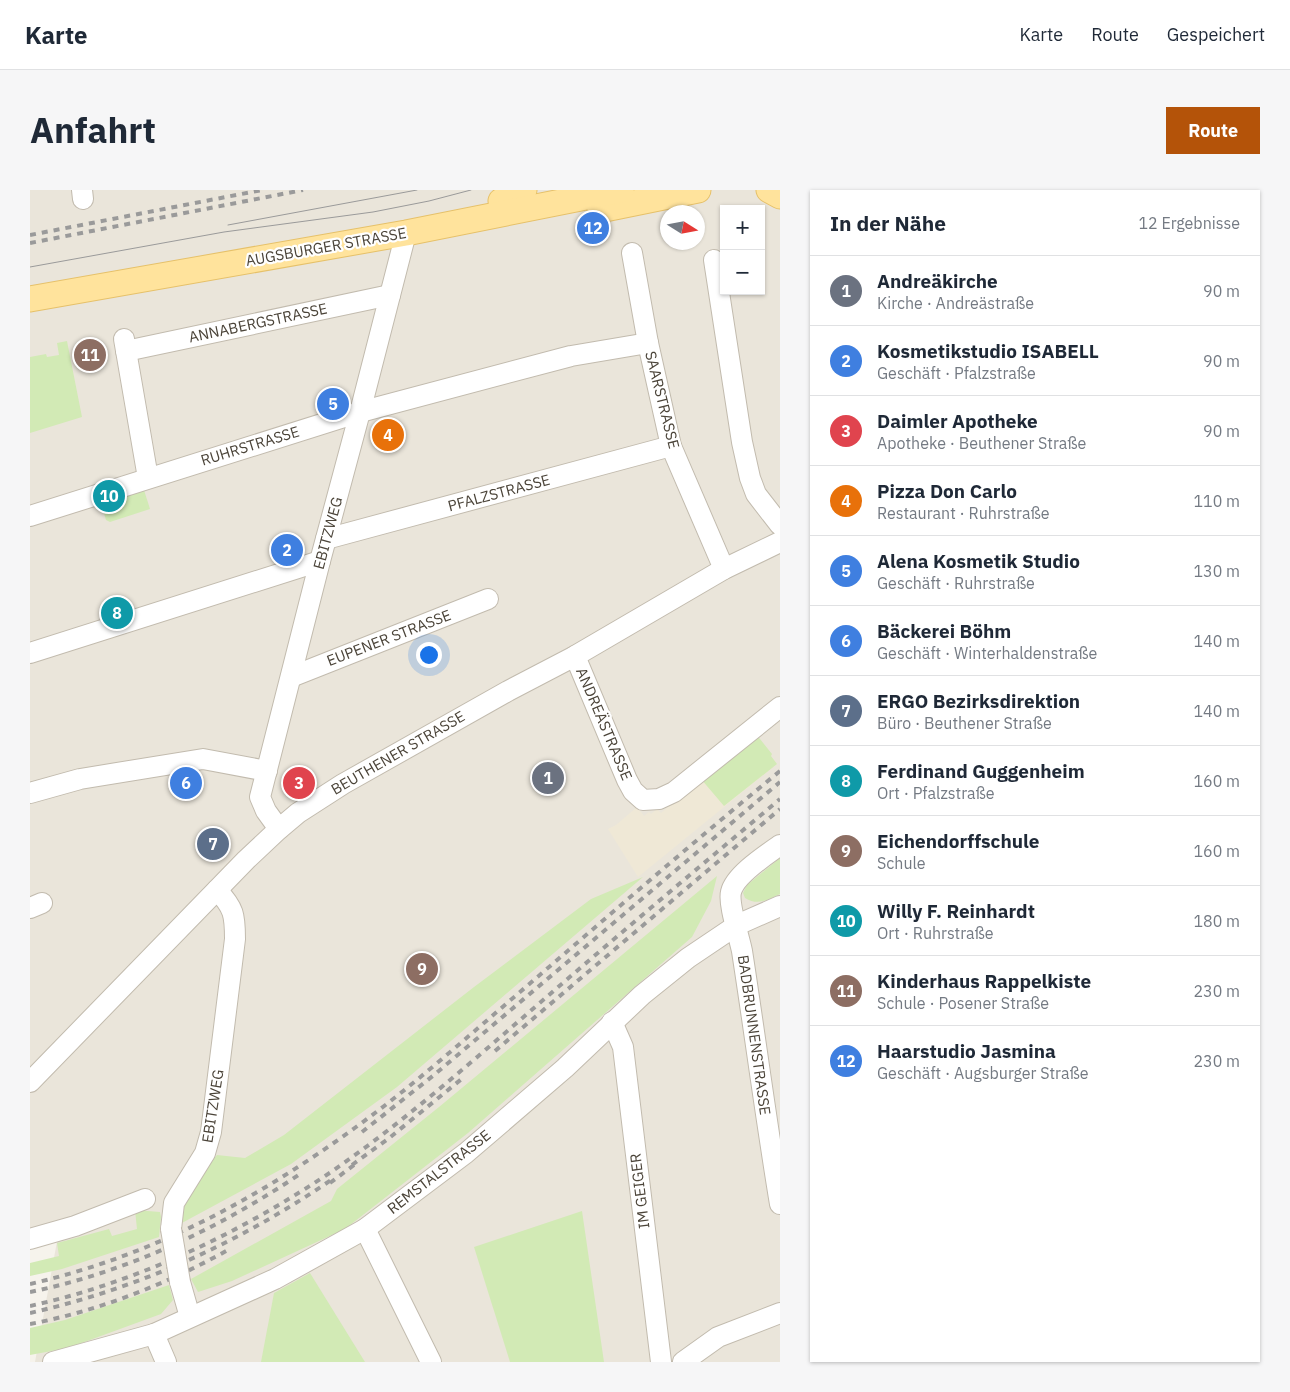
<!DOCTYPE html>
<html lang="de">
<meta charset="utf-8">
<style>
:root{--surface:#fff;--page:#f6f6f7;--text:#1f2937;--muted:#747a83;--line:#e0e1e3;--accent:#b45309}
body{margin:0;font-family:"IBM Plex Sans",sans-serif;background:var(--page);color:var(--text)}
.controls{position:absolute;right:15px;top:15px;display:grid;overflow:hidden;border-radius:0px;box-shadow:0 1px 4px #0004}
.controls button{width:45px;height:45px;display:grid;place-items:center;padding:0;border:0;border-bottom:1px solid var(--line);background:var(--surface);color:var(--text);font:25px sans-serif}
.compass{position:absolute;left:630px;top:15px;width:45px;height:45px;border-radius:50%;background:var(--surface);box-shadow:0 1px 4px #0004;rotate:101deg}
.you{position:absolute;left:398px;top:464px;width:18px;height:18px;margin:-12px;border:4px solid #fff;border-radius:50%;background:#1a73e8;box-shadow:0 0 0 8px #1a73e833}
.badge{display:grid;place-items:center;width:32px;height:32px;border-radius:50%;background:var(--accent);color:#fff;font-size:16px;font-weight:700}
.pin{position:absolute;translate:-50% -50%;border:2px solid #fff;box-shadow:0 1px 5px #0006}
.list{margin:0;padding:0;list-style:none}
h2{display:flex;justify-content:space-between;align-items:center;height:65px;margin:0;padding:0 20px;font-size:21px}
h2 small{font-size:16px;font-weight:400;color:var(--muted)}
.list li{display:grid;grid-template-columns:32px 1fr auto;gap:15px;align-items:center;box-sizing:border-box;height:70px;padding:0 20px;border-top:1px solid var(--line)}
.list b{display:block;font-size:19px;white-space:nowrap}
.list p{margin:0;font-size:16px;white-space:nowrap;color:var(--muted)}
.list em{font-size:16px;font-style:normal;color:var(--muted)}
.map{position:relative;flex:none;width:750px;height:1172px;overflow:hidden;border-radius:0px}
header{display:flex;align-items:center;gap:30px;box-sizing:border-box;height:70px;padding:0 25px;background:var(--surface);border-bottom:1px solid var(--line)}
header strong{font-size:24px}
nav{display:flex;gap:28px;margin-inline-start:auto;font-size:18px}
.intro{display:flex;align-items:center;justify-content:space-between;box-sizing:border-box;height:120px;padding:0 30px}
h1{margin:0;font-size:35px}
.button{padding:12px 22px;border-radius:0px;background:var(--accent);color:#fff;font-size:18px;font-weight:700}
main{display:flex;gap:30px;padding:0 30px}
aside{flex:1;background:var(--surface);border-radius:0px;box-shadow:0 1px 4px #0004}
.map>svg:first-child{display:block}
.residential{fill:#eae5da;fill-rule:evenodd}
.education{fill:#efe8d6}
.green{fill:#d2eab5}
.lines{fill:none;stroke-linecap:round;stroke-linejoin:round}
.minor-casing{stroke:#c2bbae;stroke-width:22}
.major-casing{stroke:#e6c16a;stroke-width:27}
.minor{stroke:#fff;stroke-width:20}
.major{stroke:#ffe39c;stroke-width:25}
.tram{stroke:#9a9a9a;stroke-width:1}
.rail{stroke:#9a9a9a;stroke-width:4;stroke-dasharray:6 6;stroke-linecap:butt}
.minor-bridge-casing{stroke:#c2bbae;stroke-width:22;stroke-linecap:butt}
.minor-bridge{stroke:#fff;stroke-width:20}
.labels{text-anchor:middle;stroke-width:4.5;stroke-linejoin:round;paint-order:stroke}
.street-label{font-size:15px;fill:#4b4439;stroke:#fff}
</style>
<header>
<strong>Karte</strong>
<nav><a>Karte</a><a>Route</a><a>Gespeichert</a></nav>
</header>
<div class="intro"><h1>Anfahrt</h1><a class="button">Route</a></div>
<main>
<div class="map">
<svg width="750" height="1172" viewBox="0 0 750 1172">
<rect width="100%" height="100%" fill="#f6f3ec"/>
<path class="residential" d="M0,0H750V1172H5L28,1046L0,1051ZM694,19H731V101H694ZM638,22H668V52H638Z"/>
<polygon class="education" points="742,564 741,566 747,574 608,687 578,639 586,635 607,617 614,626 619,622 621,624 627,619 631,623 671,589"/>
<g class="green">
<polygon points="37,151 52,227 0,243 0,167 16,164 17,167 29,165 27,153"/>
<polygon points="114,300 120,319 80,332 76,330 71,313"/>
<polygon points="726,544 742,564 741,566 747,574 694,616 671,589"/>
<path d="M750,668V704C737,710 728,716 715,708L713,703L717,695Z"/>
<polygon points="687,686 681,711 662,747 438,943 315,1039 202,1091 168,1102 161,1089 301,1011 307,999 409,917"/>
<path d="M613,687L367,897L261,974L150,1034C153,1010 172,982 187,965L215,968L254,945L444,797L561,709Z"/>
<polygon points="105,1020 130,1022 131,1027 129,1047 32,1079 0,1086 0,1073 29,1066 27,1053 79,1039 82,1046 107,1039"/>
<polygon points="552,1021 574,1172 480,1172 444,1057"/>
<polygon points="280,1083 335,1172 231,1172 244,1103"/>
<polygon points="139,1095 143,1110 131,1124 38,1158 0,1165 0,1138 35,1130"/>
</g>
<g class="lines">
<g class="minor-casing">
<g id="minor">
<polyline points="52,0 53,9"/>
<polyline points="602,63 618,153 641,256 694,379"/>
<polyline points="684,70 712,252 720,288 726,304 750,335"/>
<polyline points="94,149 118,288"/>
<polyline points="96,161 360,105"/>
<polyline points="0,326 330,222 541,166 618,153"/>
<polyline points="296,349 641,256"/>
<polyline points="0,463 290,371"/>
<polyline points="545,466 597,590 603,601 613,610 629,609 644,602 750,517"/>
<polyline points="261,487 458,409"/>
<polyline points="0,603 50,589 173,569 237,581"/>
<polyline points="249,639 236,621 230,607 290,371 330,222 376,43"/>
<path d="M750,655C736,665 705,685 701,702C698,714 709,746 712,761C725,845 736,930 750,1014"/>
<polyline points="0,718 12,713"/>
<polyline points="582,832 593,857 631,1172"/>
<polyline points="0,892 216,670 249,639 268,623 313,594 478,501 545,466 694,379 750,352"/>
<path d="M141,1039L144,1013L175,963L181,942L205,749C205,725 204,718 187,700"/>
<polyline points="335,1039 401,1172"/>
<polyline points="0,1049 45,1036 115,1009"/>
<polyline points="150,1092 160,1127"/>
<polyline points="124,1144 136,1172"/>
<polyline points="23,1172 124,1144 245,1089 335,1039 436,963 535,878 612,805 658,768 707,735 750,716"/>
<polyline points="653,1172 688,1147 750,1123"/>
</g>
</g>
<g class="major-casing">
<g id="major">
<polyline points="739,0 750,6"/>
<polyline points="471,11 494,0"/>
<polyline points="570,20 668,0"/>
<polyline points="0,109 376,43 591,0"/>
</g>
</g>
<use href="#minor" class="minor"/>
<use href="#major" class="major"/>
<g class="tram">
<polyline points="198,35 387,0"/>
<polyline points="0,77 194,42 343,22 399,11 441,0"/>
</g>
<g class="rail">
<polyline points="0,45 232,0"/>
<polyline points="0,53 273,0"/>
<polyline points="465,861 750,619"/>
<polyline points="332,942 404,885 750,592"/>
<polyline points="322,975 358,949 434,887"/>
<polyline points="300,993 328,972"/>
<path d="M0,1094C121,1066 226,1010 326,937C383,896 436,848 490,802C576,728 662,653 750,581"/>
<path d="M0,1102C97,1082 188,1039 270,984"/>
<path d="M0,1116C108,1092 210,1043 301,982C378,929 448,866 519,805C595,739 673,674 750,609"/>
<path d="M0,1123C110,1098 211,1052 304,988"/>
<path d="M0,1134C68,1121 137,1094 198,1060"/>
</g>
<g class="minor-bridge-casing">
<polyline id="minor-bridge" points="141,1039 150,1092"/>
</g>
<use href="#minor-bridge" class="minor-bridge"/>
</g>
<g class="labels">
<g class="street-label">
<text transform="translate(296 57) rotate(-10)" y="5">AUGSBURGER STRASSE</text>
<text transform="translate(228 133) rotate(-12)" y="5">ANNABERGSTRASSE</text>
<text transform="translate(632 210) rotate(76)" y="5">SAARSTRASSE</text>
<text transform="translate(220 256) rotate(-17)" y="5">RUHRSTRASSE</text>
<text transform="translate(469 303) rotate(-15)" y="5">PFALZSTRASSE</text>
<text transform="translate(298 343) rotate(-75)" y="5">EBITZWEG</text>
<text transform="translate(359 448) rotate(-21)" y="5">EUPENER STRASSE</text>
<text transform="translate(574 534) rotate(67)" y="5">ANDREÄSTRASSE</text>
<text transform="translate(368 563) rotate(-30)" y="5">BEUTHENER STRASSE</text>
<text transform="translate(724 845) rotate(82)" y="5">BADBRUNNENSTRASSE</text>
<text transform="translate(183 916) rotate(-81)" y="5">EBITZWEG</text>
<text transform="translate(409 982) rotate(-38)" y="5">REMSTALSTRASSE</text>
<text transform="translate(610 1001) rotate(-97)" y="5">IM GEIGER</text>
</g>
</g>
</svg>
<div class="controls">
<button>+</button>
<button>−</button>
</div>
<svg class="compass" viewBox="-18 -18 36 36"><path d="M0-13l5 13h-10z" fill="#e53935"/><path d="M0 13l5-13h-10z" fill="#747a83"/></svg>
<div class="you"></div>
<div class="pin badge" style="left:518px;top:588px;background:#6b7280">1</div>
<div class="pin badge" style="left:257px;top:360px;background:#3f7fe0">2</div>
<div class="pin badge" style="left:269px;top:593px;background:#e0444e">3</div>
<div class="pin badge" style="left:358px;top:245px;background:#e8710a">4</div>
<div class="pin badge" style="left:303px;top:214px;background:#3f7fe0">5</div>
<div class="pin badge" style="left:156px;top:593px;background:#3f7fe0">6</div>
<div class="pin badge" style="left:183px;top:654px;background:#5c6f8a">7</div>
<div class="pin badge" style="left:87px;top:423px;background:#0f9aa8">8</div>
<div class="pin badge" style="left:392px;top:779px;background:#8d6e63">9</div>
<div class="pin badge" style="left:79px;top:306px;background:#0f9aa8">10</div>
<div class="pin badge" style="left:60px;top:165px;background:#8d6e63">11</div>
<div class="pin badge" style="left:563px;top:38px;background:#3f7fe0">12</div>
</div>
<aside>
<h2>In der Nähe<small>12 Ergebnisse</small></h2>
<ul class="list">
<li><span class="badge" style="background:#6b7280">1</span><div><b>Andreäkirche</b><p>Kirche · Andreästraße</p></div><em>90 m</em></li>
<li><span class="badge" style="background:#3f7fe0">2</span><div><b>Kosmetikstudio ISABELL</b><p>Geschäft · Pfalzstraße</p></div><em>90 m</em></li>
<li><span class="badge" style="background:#e0444e">3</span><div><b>Daimler Apotheke</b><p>Apotheke · Beuthener Straße</p></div><em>90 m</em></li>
<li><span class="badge" style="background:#e8710a">4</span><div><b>Pizza Don Carlo</b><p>Restaurant · Ruhrstraße</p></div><em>110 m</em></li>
<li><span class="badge" style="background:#3f7fe0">5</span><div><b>Alena Kosmetik Studio</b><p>Geschäft · Ruhrstraße</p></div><em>130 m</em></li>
<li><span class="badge" style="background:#3f7fe0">6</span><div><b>Bäckerei Böhm</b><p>Geschäft · Winterhaldenstraße</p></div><em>140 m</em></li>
<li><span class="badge" style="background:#5c6f8a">7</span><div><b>ERGO Bezirksdirektion</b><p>Büro · Beuthener Straße</p></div><em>140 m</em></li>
<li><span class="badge" style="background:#0f9aa8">8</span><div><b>Ferdinand Guggenheim</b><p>Ort · Pfalzstraße</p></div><em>160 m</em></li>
<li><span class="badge" style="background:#8d6e63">9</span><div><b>Eichendorffschule</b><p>Schule</p></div><em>160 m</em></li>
<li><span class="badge" style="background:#0f9aa8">10</span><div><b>Willy F. Reinhardt</b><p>Ort · Ruhrstraße</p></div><em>180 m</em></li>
<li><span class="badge" style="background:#8d6e63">11</span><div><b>Kinderhaus Rappelkiste</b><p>Schule · Posener Straße</p></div><em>230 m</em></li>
<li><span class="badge" style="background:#3f7fe0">12</span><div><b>Haarstudio Jasmina</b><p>Geschäft · Augsburger Straße</p></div><em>230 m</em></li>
</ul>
</aside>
</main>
